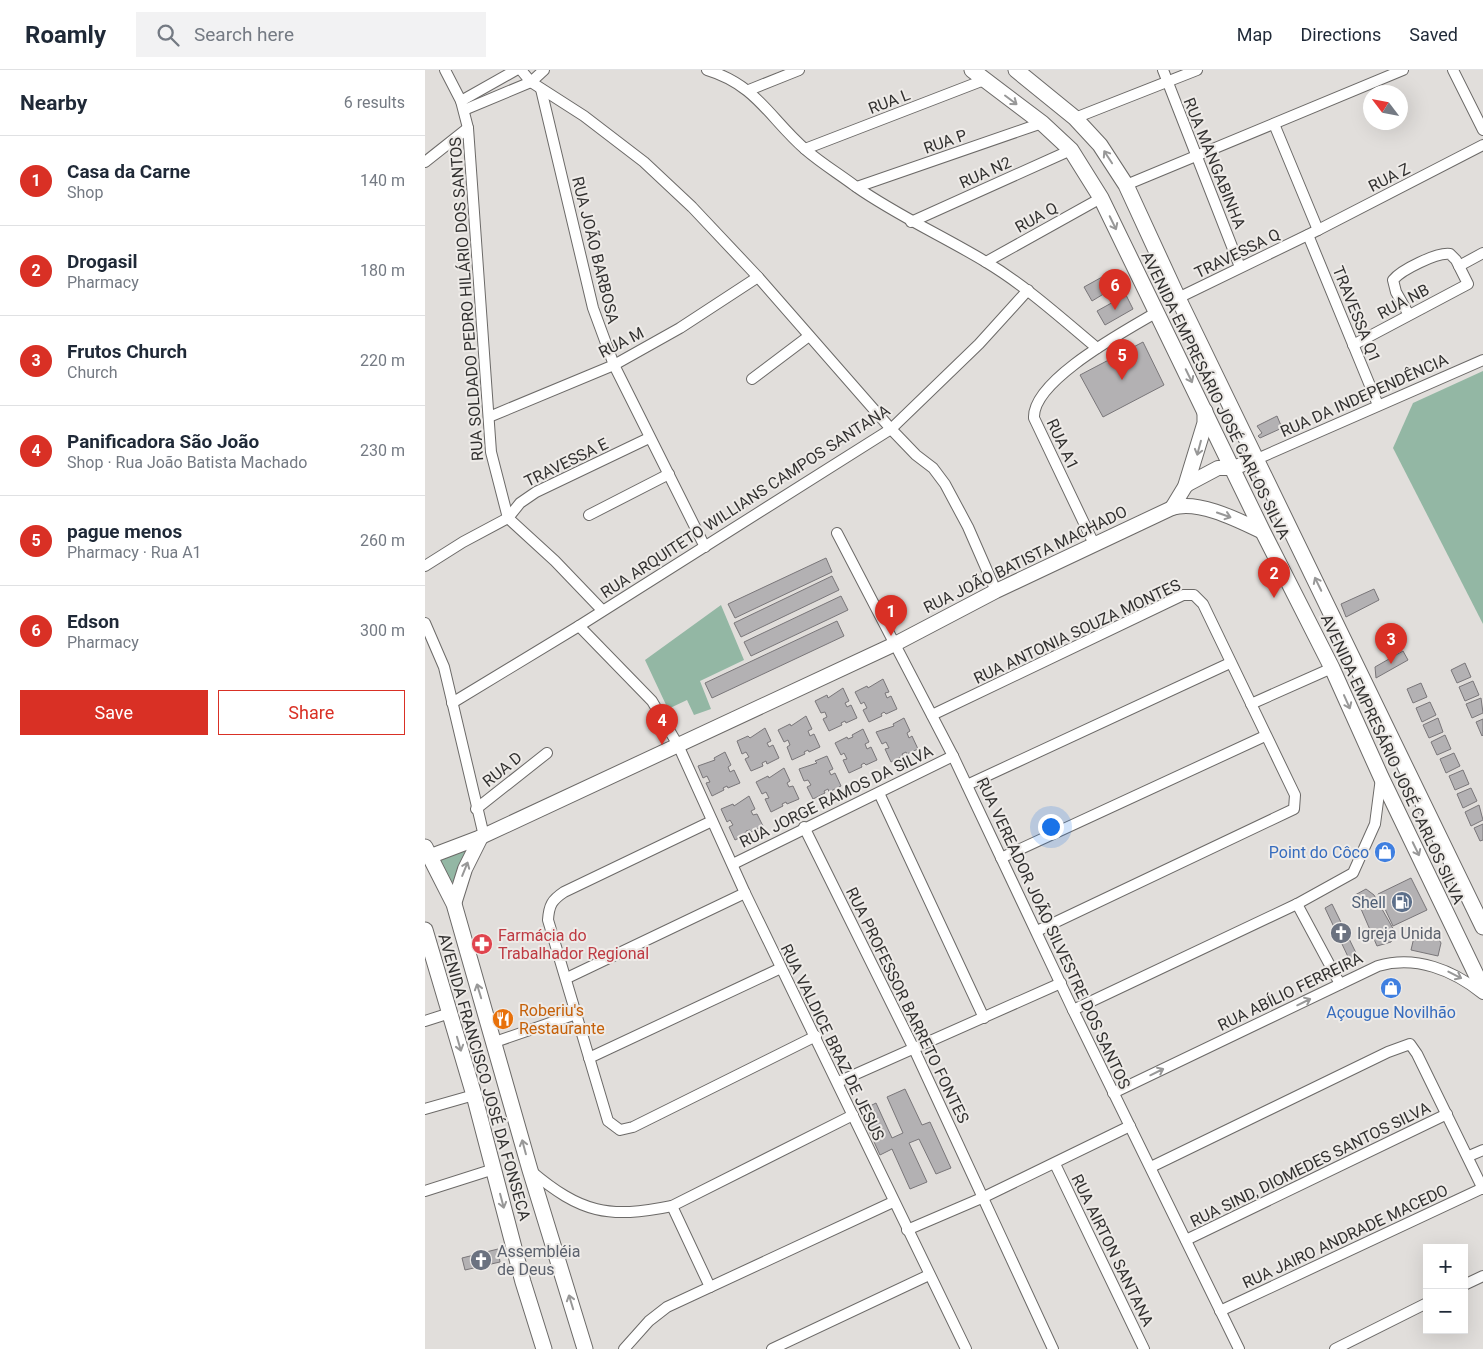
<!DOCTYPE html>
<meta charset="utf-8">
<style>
:root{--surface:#fff;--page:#f2f2f3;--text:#1f2937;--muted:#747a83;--line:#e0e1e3;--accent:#d93025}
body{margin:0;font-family:Roboto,sans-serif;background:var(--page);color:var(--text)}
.controls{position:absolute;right:15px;bottom:15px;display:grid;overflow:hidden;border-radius:0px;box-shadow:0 5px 20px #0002}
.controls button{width:45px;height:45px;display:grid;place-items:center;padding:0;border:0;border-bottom:1px solid var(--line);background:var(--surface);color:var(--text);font:25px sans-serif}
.compass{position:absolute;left:938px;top:15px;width:45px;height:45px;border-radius:50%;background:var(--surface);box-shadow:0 5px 20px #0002;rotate:302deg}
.you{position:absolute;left:625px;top:756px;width:18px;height:18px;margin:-12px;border:4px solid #fff;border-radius:50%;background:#1a73e8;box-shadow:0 0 0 8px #1a73e833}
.badge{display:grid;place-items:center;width:32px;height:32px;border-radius:50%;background:var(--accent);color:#fff;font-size:16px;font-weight:700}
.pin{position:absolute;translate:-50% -41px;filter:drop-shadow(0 1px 2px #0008)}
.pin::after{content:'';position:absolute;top:26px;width:18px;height:15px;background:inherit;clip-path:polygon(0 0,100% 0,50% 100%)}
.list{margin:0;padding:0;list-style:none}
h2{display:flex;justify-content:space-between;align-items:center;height:65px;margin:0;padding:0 20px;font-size:21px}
h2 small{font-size:16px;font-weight:400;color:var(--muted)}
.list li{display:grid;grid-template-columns:32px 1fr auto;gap:15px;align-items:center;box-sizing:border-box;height:90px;padding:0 20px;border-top:1px solid var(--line)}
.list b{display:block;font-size:19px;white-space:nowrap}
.list p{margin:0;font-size:16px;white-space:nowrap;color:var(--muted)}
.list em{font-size:16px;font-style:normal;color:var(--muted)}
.actions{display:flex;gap:10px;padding:15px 20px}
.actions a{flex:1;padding:11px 0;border:1px solid var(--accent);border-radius:0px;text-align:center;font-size:18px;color:var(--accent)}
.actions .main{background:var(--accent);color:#fff}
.icon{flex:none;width:28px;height:28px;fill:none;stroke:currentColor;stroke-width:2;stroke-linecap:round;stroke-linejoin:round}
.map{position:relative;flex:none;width:1058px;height:1279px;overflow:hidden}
header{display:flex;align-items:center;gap:30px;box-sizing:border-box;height:70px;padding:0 25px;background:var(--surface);border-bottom:1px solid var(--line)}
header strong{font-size:24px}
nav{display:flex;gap:28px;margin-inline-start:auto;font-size:18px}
.search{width:350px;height:45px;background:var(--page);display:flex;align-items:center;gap:12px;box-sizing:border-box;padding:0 18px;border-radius:0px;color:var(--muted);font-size:19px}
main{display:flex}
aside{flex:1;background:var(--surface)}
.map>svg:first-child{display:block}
.green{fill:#93b7a4}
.building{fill:#b3b1b3;stroke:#797679}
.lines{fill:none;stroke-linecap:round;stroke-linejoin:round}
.minor-casing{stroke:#6c6a68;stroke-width:12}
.tertiary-casing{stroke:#6c6a68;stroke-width:16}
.secondary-casing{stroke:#6c6a68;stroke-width:17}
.minor{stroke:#fff;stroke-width:10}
.tertiary{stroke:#fff;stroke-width:14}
.secondary{stroke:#fff;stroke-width:15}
.oneway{stroke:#989898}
.labels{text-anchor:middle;stroke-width:4;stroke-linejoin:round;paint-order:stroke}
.street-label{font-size:16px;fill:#323130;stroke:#eeebe8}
.shop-label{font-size:16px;fill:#366cbe;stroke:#eeebe8;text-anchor:end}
.service-label{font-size:16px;fill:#4e5e75;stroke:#eeebe8;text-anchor:end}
.worship-label{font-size:16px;fill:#5b616d;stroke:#eeebe8;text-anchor:start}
.health-label{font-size:16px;fill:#be3a42;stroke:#eeebe8;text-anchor:start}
.food-label{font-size:16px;fill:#c56008;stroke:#eeebe8;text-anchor:start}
</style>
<header>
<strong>Roamly</strong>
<div class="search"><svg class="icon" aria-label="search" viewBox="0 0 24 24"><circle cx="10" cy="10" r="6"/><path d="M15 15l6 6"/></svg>Search here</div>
<nav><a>Map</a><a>Directions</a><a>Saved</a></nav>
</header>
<main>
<aside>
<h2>Nearby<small>6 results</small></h2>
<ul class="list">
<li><span class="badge">1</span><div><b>Casa da Carne</b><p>Shop</p></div><em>140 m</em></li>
<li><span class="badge">2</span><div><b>Drogasil</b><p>Pharmacy</p></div><em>180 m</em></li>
<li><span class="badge">3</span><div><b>Frutos Church</b><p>Church</p></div><em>220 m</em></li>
<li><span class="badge">4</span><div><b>Panificadora São João</b><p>Shop · Rua João Batista Machado</p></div><em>230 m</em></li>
<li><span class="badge">5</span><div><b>pague menos</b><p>Pharmacy · Rua A1</p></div><em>260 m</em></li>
<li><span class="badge">6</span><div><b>Edson</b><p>Pharmacy</p></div><em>300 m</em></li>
</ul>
<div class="actions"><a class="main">Save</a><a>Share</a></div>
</aside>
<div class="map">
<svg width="1058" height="1279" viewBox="0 0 1058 1279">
<rect width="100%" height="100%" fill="#e1dedb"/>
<g class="green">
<polygon points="1058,301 1058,554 968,378 988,333"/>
<polygon points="296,535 319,590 275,611 286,639 269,645 262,630 243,639 220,590"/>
<polygon points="47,775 26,815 15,790"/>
</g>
<g class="building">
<polygon points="688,201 695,214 667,231 659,217"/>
<polygon points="701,225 708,239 680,255 672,241"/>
<polygon points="718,272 739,315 678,347 655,305"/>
<polygon points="852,346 857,358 835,368 833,366 837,363 832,356"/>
<polygon points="401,488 407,502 310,548 303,534"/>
<polygon points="407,506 414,520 316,567 309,553"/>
<polygon points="949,519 954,530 921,547 916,534"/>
<polygon points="416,526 423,540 326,586 319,572"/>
<polygon points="412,551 419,566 287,628 280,613"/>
<polygon points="978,581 983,590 951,608 950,597"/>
<polygon points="1040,593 1046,607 1032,613 1026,600"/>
<polygon points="458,609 464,622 460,623 462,628 466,626 472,639 461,644 459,642 456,644 457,646 444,652 438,640 442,638 439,632 436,634 430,622 442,616 443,618"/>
<polygon points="1048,611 1054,625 1040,631 1034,617"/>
<polygon points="996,613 1002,627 988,633 982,619"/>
<polygon points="418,618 424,631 420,633 422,637 426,635 432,648 421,653 420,651 416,653 417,655 404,661 398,649 402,647 400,642 396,643 390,631 402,625 403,628"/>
<polygon points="1056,628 1058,643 1047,648 1041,634"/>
<polygon points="1005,632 1011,645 997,652 991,638"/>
<polygon points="381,646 387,659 383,661 385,666 389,664 395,677 384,682 383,680 379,682 380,684 367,690 362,677 365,675 363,670 359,672 353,660 365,654 366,656"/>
<polygon points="479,648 485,661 482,663 484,668 487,666 493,679 482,684 481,682 477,684 478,686 466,692 460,679 464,678 461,672 457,674 451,662 469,656 468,654"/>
<polygon points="1013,648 1018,662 1004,668 998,655"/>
<polygon points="1058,649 1058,665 1057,666 1051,652"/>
<polygon points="340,658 346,671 342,673 344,677 348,675 354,688 342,694 341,691 337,693 338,696 326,701 320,689 324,687 321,682 317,684 312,671 323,666 325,668"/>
<polygon points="438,659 444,672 440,674 442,679 446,677 452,690 441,695 439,693 436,695 437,697 424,703 418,690 422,689 419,683 416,685 410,673 422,667 423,669 428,667 427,665"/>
<polygon points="1020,665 1026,679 1012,685 1006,672"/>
<polygon points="300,682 306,695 303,697 305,702 309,700 315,713 303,718 302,716 298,718 299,720 287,726 281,713 285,712 282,706 278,708 273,696 290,690 289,688"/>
<polygon points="1029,683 1035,696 1021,703 1015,689"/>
<polygon points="402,686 408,699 404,701 406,705 410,703 416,716 404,722 403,719 399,721 400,723 388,729 382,717 386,715 383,710 379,711 374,699 392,693 390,691"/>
<polygon points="359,698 365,711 362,713 364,717 368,716 374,729 362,734 361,732 357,734 358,736 346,742 340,729 344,728 341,722 337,724 331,712 343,706 344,708"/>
<polygon points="1038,700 1044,714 1030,720 1024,706"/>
<polygon points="1046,718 1052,731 1038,738 1032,724"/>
<polygon points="324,726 330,739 326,741 328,745 332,744 338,756 326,762 325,760 321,761 322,764 310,770 304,757 308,755 305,750 302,752 296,739 308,734 309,736"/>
<polygon points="1054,735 1058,750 1046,756 1040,742"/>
<polygon points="1058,754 1058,770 1055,771 1049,758"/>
<polygon points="958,776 966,781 962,787 954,784"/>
<polygon points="986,808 1002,840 968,856 953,824"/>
<polygon points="941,819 949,825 970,862 966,872 952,876 930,825"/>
<polygon points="907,834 933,887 925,891 900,838"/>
<polygon points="990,863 1013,868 1016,873 1013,886 986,880"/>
<polygon points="81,940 85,956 74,959 70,943"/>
<polygon points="480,1019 497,1055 505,1052 526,1098 511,1104 494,1069 484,1073 502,1112 485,1119 467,1079 455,1085 435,1041 451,1033 467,1068 478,1063 462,1027"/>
<polygon points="73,1179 75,1192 40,1200 37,1188"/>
</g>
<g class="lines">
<g class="minor-casing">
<g id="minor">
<polyline points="20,0 36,31 43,58 66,382 83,448 130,491 177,540"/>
<polyline points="96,0 106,12 159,46 219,92 267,137 333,207 466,359 491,385 508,398 520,414 543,457 571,521"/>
<path d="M282,0C332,15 345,49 381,80C396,93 414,104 430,116C471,145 518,166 561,192C601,216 636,248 672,278"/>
<polyline points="738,0 815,197"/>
<polyline points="1028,0 1058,60"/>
<polyline points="116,19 168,238 189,295 280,477"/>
<polyline points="324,20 374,0"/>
<polyline points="36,31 91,0"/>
<polyline points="39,40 106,12 119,0"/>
<polyline points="650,48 772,0"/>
<polyline points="849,54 893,160"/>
<polyline points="380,79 559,10"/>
<polyline points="0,92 43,58"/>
<polyline points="701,115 978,0"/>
<polyline points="432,117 617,53"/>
<polyline points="486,152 646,80"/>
<polyline points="883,165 953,335"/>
<polyline points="561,192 676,128"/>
<polyline points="1034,196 1058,183"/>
<polyline points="753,228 893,160 1058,75"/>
<path d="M928,275L1043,214L1031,190L1025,184C1012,182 976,200 968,210L971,222L984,245"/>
<polyline points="327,309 384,266"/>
<polyline points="64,347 189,295 255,258 333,207"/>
<polyline points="832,389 1058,290"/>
<polyline points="164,445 244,404"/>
<polyline points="412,463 528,686 648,940 814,1279"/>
<path d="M669,474L609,348C607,310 702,260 732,242"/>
<polyline points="0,496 38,472 83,448 95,433 111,422 224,368"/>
<polyline points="0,553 19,597 59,766"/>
<polyline points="154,556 227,631 253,675 320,823 541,1279"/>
<polyline points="27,633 154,556 466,359 554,274 603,220"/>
<polyline points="826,634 907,598"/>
<polyline points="507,645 758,525 769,525 778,534 870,725 869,739 612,861"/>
<polyline points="542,715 805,593"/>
<polyline points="454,723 559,948"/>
<polyline points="51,739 122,683"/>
<path d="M287,751L139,822C127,830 124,835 123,850L183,1051L195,1060L208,1057L391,966"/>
<polyline points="379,757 489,979 628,1279"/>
<polyline points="576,788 840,666"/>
<polyline points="308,794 528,686"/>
<polyline points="872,834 915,914"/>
<polyline points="142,908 320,823"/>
<polyline points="648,940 872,834 928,803 950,754 956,708"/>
<polyline points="0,951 25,943"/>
<polyline points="70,972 151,944"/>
<polyline points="164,988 356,898"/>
<polyline points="413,1012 636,913"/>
<path d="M688,1023L953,896C991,885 1028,900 1058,924"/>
<polyline points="0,1039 49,1025"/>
<polyline points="1044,1086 1058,1080"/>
<polyline points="630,1094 719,1279"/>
<polyline points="726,1097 963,982 985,974 992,984 1058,1119"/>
<path d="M106,1101C156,1143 183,1149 247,1136L428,1045"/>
<polyline points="0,1121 69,1099"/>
<polyline points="247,1136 285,1217"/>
<polyline points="482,1160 559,1127 705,1056"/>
<polyline points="761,1170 1022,1044"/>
<polyline points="1039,1215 1058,1206"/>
<polyline points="795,1241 1058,1118"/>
<polyline points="199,1279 224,1251 242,1237 468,1132"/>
<polyline points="347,1279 504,1205"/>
<polyline points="910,1279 1002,1233"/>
</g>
</g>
<g class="tertiary-casing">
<g id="tertiary">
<polyline points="747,438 761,415 793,398 808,398 832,389"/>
<path d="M6,786L56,767L470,574L571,521L747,438C773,429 815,451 838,462"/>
<polyline points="29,834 40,799 56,767"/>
</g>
</g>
<g class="secondary-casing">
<g id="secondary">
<polyline points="547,0 617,53 646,80 676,128 838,462 907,598 956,707 1058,919"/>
<polyline points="591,0 650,48 675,75 701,115 753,228 1058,857"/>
<polyline points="761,415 780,353 780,341"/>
<polyline points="0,777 29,834 105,1100 160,1279"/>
<polyline points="0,860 49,1025 98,1212 119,1279"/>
</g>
</g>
<use href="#minor" class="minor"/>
<use href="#tertiary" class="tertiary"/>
<use href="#secondary" class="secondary"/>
</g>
<defs><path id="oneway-shaft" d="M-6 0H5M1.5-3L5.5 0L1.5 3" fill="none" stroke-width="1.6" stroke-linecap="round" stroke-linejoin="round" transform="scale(1.25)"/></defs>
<g class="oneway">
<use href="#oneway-shaft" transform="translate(586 30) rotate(37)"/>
<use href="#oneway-shaft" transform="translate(683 87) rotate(-123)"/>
<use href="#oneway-shaft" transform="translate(688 153) rotate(64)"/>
<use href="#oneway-shaft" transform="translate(764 306) rotate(64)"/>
<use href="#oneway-shaft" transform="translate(774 378) rotate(105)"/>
<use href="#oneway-shaft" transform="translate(799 445) rotate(19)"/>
<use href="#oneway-shaft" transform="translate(893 514) rotate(-116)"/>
<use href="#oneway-shaft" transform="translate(922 632) rotate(66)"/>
<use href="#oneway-shaft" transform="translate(991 779) rotate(64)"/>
<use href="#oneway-shaft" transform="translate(40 799) rotate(-68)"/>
<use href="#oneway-shaft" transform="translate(1030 905) rotate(27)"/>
<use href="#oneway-shaft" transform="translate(54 921) rotate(-107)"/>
<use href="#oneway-shaft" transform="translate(879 932) rotate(-26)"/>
<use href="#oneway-shaft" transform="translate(34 974) rotate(74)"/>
<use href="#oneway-shaft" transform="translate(732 1002) rotate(-26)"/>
<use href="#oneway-shaft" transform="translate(99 1077) rotate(-105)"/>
<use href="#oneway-shaft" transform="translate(77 1131) rotate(75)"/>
<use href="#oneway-shaft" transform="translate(146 1232) rotate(-107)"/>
</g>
<defs>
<g id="shop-disc" transform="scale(1.125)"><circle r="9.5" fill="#3f7fe0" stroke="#eeebe8"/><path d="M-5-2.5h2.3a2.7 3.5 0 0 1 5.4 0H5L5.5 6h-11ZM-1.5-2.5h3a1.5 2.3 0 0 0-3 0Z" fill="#fff"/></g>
<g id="fuel-disc" transform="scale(1.125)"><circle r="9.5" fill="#5c6f8a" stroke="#eeebe8"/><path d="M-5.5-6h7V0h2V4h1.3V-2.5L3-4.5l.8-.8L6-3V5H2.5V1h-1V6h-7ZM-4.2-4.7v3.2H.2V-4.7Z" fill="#fff"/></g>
<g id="church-disc" transform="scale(1.125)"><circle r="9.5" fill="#6b7280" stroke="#eeebe8"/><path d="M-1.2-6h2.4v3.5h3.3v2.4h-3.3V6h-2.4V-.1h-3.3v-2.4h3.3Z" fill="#fff"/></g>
<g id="pharmacy-disc" transform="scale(1.125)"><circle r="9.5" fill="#e0444e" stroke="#eeebe8"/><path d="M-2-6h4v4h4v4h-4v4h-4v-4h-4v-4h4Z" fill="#fff"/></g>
<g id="restaurant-disc" transform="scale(1.125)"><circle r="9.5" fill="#e8710a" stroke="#eeebe8"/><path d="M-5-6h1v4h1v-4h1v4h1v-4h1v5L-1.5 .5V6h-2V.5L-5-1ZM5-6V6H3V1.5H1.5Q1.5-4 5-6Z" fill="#fff"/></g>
</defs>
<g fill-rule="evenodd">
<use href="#shop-disc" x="960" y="782"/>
<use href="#fuel-disc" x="977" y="832"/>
<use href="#church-disc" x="916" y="863"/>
<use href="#pharmacy-disc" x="57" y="874"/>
<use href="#shop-disc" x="966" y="918"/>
<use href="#restaurant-disc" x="78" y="949"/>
<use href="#church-disc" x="56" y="1190"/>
</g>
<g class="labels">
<g class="street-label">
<text transform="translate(464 31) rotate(-21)" y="6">RUA L</text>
<text transform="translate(520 71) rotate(-19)" y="6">RUA P</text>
<text transform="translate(790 93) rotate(68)" y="6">RUA MANGABINHA</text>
<text transform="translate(560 102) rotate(-24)" y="6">RUA N2</text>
<text transform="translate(964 107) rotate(-27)" y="6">RUA Z</text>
<text transform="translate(611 147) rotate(-29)" y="6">RUA Q</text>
<text transform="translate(171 180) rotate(76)" y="6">RUA JOÃO BARBOSA</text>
<text transform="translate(812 183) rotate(-26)" y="6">TRAVESSA Q</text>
<text transform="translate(41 229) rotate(-94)" y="6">RUA SOLDADO PEDRO HILÁRIO DOS SANTOS</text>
<text transform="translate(978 231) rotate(-28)" y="6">RUA NB</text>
<text transform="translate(932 244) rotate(68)" y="6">TRAVESSA Q1</text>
<text transform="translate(196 272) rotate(-27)" y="6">RUA M</text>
<text transform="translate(791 325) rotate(64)" y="6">AVENIDA EMPRESÁRIO JOSÉ CARLOS SILVA</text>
<text transform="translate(939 325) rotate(-24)" y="6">RUA DA INDEPENDÊNCIA</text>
<text transform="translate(638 374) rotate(65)" y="6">RUA A1</text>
<text transform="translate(141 392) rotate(-26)" y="6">TRAVESSA E</text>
<text transform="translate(320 431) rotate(-33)" y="6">RUA ARQUITETO WILLIANS CAMPOS SANTANA</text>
<text transform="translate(600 489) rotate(-26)" y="6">RUA JOÃO BATISTA MACHADO</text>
<text transform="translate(652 561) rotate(-25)" y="6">RUA ANTONIA SOUZA MONTES</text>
<text transform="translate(968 689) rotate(65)" y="6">AVENIDA EMPRESÁRIO JOSÉ CARLOS SILVA</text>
<text transform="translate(77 699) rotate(-39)" y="6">RUA D</text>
<text transform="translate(411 726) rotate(-26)" y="6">RUA JORGE RAMOS DA SILVA</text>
<text transform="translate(629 863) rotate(65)" y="6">RUA VEREADOR JOÃO SILVESTRE DOS SANTOS</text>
<text transform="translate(865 921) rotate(-26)" y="6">RUA ABÍLIO FERREIRA</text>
<text transform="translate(483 935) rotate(64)" y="6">RUA PROFESSOR BARRETO FONTES</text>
<text transform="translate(408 972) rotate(64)" y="6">RUA VALDICE BRAZ DE JESUS</text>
<text transform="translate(60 1007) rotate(74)" y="6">AVENIDA FRANCISCO JOSÉ DA FONSECA</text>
<text transform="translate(885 1094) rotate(-26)" y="6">RUA SIND, DIOMEDES SANTOS SILVA</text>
<text transform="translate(920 1166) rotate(-25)" y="6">RUA JAIRO ANDRADE MACEDO</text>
<text transform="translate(688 1180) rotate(64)" y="6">RUA AIRTON SANTANA</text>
</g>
<g class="shop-label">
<text x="944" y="788">Point do Côco</text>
<text x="966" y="948" text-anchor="middle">Açougue Novilhão</text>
</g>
<g class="service-label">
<text x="961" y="838">Shell</text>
</g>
<g class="worship-label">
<text x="932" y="869">Igreja Unida</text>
<text x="72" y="1187">Assembléia<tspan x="72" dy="18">de Deus</tspan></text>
</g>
<g class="health-label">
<text x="73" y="871">Farmácia do<tspan x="73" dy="18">Trabalhador Regional</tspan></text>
</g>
<g class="food-label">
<text x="94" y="946">Roberiu's<tspan x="94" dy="18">Restaurante</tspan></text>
</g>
</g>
</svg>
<div class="controls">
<button>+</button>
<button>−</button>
</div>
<svg class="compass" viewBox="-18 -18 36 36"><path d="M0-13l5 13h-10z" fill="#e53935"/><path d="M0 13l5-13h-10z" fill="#747a83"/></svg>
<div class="you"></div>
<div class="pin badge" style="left:466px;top:566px">1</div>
<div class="pin badge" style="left:849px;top:528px">2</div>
<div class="pin badge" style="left:966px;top:594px">3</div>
<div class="pin badge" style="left:237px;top:675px">4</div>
<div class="pin badge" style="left:697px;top:310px">5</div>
<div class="pin badge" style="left:690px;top:240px">6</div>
</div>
</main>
